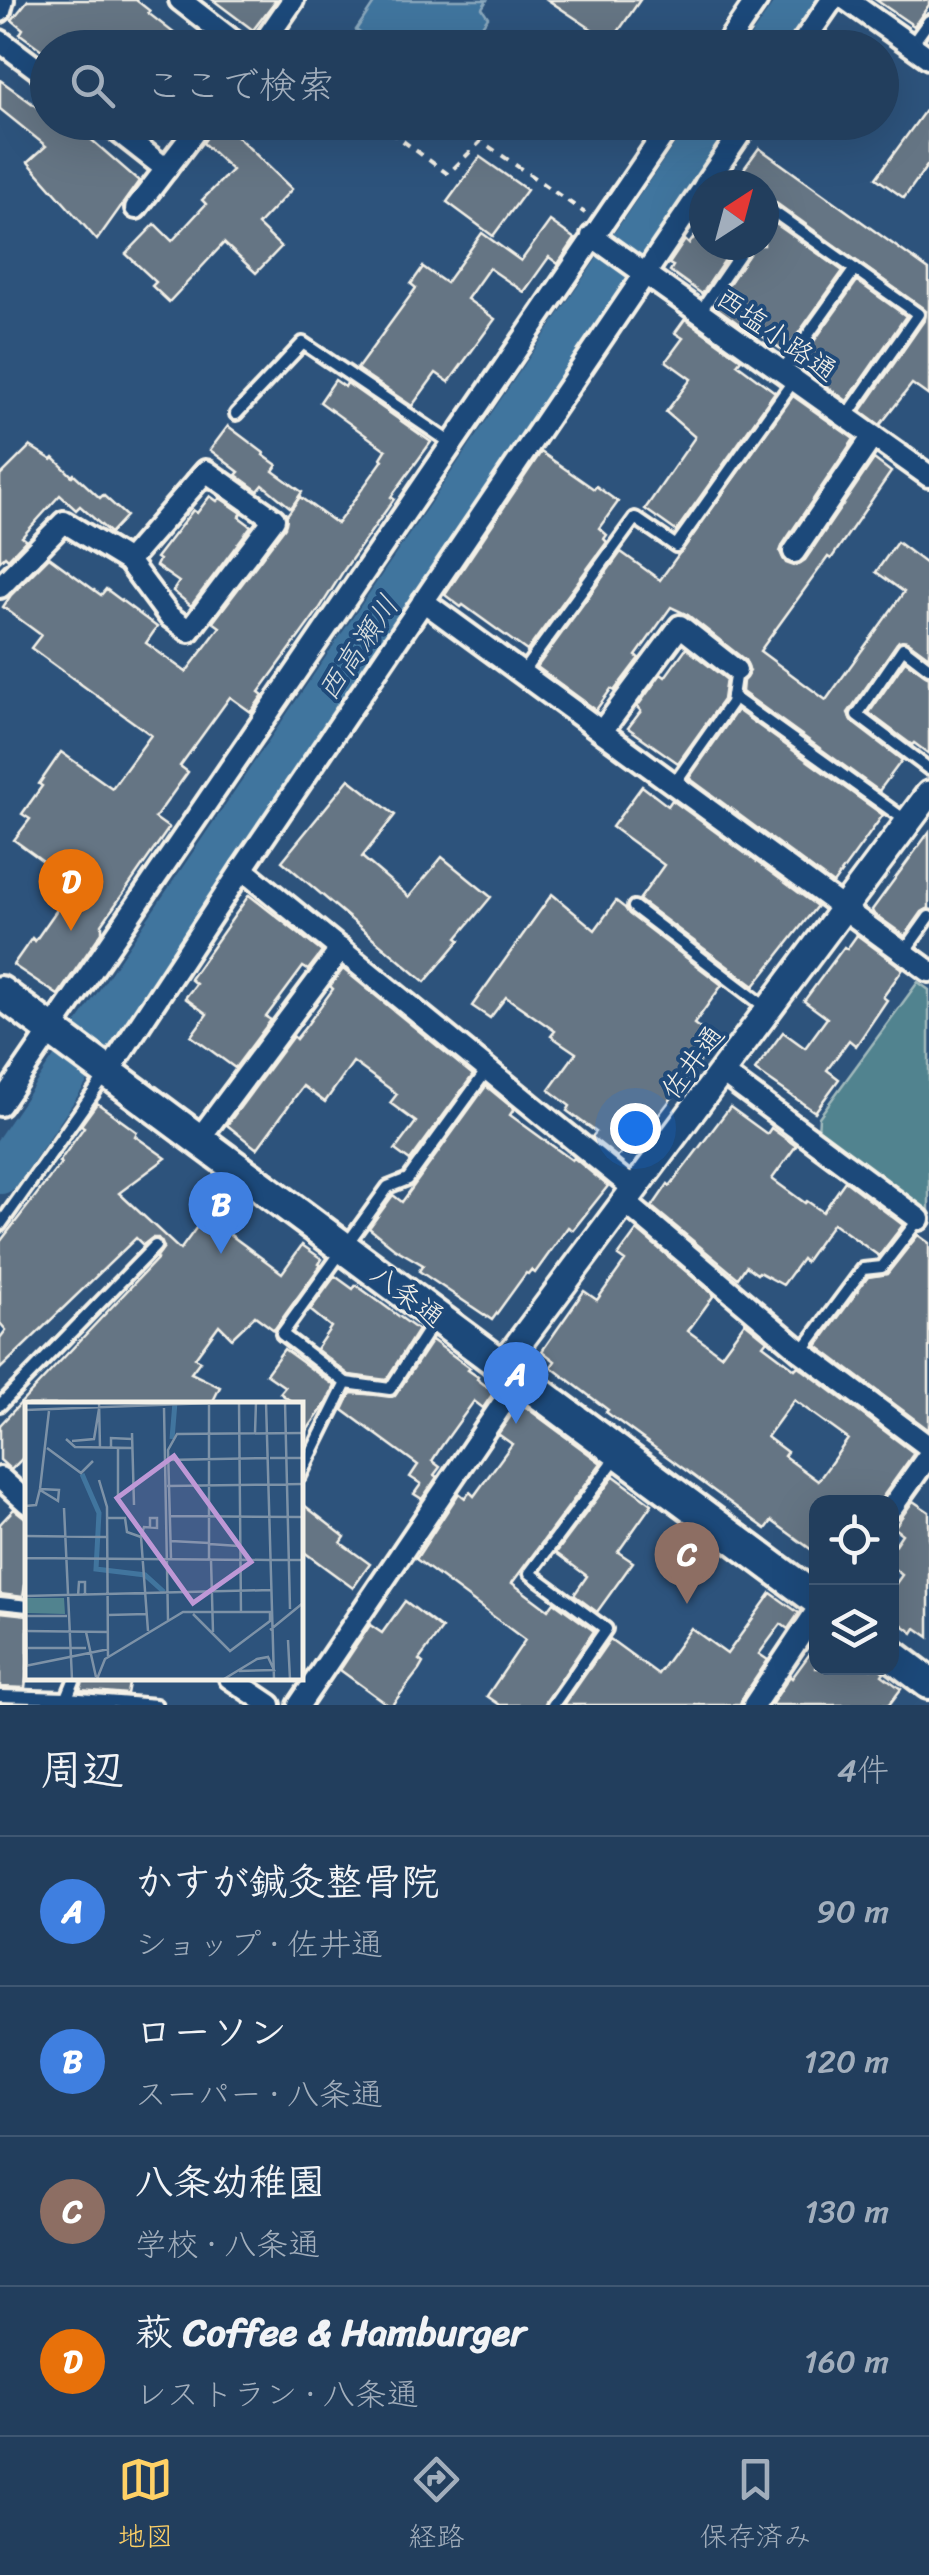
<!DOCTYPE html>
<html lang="ja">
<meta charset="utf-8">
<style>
:root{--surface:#223e5d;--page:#2e4966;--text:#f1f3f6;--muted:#a2aebc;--line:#3f5772;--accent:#ffd166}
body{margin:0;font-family:Sriracha,"Klee One",sans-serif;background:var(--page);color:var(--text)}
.controls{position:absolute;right:30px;bottom:30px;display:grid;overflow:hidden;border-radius:20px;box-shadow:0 10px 40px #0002}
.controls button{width:90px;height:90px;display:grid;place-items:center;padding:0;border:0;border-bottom:2px solid var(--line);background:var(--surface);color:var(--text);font:50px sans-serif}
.compass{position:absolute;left:689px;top:170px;width:90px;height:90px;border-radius:50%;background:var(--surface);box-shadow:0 10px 40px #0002;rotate:36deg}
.you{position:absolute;left:635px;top:1128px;width:35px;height:35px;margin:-25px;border:8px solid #fff;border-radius:50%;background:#1a73e8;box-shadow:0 0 0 15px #1a73e833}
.badge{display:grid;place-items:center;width:65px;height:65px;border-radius:50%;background:var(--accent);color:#fff;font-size:32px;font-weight:700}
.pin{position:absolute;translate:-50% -82px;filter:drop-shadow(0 2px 5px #0008)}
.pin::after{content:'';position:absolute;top:52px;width:35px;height:30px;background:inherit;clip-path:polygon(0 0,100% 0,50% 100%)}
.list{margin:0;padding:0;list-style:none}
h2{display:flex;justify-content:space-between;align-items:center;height:130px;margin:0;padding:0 40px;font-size:42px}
h2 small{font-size:32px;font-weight:400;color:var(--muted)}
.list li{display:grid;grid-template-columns:65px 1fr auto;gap:30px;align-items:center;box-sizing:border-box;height:150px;padding:0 40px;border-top:2px solid var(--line)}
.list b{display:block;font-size:38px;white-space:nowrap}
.list p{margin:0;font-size:32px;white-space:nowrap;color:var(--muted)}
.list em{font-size:32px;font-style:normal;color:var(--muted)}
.icon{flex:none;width:55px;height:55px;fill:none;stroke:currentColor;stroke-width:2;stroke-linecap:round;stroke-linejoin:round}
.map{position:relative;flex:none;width:929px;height:1705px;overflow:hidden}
.search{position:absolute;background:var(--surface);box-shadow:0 10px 40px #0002;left:30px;right:30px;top:30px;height:110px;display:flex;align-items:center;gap:25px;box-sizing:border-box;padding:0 35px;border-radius:55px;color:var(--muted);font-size:38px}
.sheet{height:730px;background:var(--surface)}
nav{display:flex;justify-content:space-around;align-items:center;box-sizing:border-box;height:140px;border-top:2px solid var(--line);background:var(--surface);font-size:28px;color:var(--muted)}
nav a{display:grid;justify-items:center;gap:5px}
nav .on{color:var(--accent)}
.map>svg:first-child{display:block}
.green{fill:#51838f;stroke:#a2babc;stroke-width:2.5}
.water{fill:#41759e;stroke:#89a7bc;stroke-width:2.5}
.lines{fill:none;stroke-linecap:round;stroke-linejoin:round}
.river{stroke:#41759e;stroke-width:42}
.building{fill:#657584;stroke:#f4f1e8;stroke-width:2.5;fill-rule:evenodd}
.service-casing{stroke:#f4f1e8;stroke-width:18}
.minor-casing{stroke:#f4f1e8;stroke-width:28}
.tertiary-casing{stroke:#f4f1e8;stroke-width:32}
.secondary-casing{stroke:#f4f1e8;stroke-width:38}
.path{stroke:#f4f1e8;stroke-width:4;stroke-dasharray:8 8;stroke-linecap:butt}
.service{stroke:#1f4a7a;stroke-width:10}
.minor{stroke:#1f4a7a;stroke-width:20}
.tertiary{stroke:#1f4a7a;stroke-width:25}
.secondary{stroke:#1f4a7a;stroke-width:30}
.labels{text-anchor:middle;stroke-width:8;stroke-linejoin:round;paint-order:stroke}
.street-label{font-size:28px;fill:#f4f1e8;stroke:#1f4a7a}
.water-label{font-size:30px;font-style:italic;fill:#d9dedd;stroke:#1f4a7a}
.inset-river{fill:none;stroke:#41759e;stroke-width:5}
.inset-road{fill:none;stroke:#7d92a7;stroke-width:2.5}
.view{fill:#be98d6;fill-opacity:0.15;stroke:#be98d6;stroke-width:5}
.inset-edge{fill:none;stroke:#f4f1e8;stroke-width:5}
</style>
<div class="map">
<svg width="929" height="1705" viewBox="0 0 929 1705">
<rect width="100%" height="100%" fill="#2d537c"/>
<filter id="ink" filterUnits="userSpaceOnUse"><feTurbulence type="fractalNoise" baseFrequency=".01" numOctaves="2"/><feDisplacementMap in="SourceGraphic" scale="20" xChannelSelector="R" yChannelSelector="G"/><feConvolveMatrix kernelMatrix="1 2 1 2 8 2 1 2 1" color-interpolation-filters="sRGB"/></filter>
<g filter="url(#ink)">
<polygon class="green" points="918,982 929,990 929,1215 818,1133 819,1117"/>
<polygon class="water" points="376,0 487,0 482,8 488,17 467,47 381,47 356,30"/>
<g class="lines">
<g class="river">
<polyline points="768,48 801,0"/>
<polyline points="0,1173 715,122"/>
</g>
</g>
<g class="building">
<polygon points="28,0 136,0 150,11 148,13 193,48 48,48 46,53 20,34 23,29 12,20"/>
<polygon points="213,0 276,0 253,30"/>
<polygon points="548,0 640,0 611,42"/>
<polygon points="876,0 929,0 929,5 914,26"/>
<polygon points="0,80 48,115 48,122 71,122 139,181 97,240 28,162 46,146 0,109"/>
<polygon points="929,105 929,163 904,198 876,178"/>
<polygon points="216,122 222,122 292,189 258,225 281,247 256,273 224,243 169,302 152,286 156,282 126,254 155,224 172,241 206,204 202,200 232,170 203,143"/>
<polygon points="759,148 929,270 929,396 912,384 880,425 861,411 925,319 926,311 776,203 768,202 764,205 764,185 732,185"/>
<polygon points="480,157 527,190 493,236 447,202"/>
<polygon points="550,221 575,239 558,264 549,257 524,292 489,268 467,299 495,319 449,382 436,373 412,406 357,369 416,288 411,284 423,267 446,283 482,233 521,261"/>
<polygon points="773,222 843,271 785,352 759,334 757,337 714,306 755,245 764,245 764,228"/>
<polygon points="704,224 704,245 735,245 702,294 670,271 673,266 669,264 685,240 689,244"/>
<polygon points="857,281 906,316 847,401 808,373 810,370 799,362"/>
<polygon points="685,319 741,359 737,364 775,392 676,531 645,509 695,437 666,412 691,379 666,361 683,338 675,333"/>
<polygon points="335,380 345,387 347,383 431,442 391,497 394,499 344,570 320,608 259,692 263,695 251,712 230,697 180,766 188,772 155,818 169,828 102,924 102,932 58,995 13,965 32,938 35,941 75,884 14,840 30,819 22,814 42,786 39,784 61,752 112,788 151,735 31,648 41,635 3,607 11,595 49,557 101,595 106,589 157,627 146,643 186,672 220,627 213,622 285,527 287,515 300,497 337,524 383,460 381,458 386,450 320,402"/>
<polygon points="793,396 854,439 783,544 780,552 786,563 794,566 805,560 874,459 891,472 831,559 828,557 760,651 826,700 904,592 876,572 897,542 929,566 929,657 907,641 899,641 848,713 852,722 902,760 879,791 742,692 743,681 750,671 745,660 688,615 671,607 636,656 639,658 614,691 611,689 596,710 537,667 621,552 660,580"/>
<polygon points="228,426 264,453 263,455 277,465 273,471 302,492 291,508 263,485 258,491 236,475 239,472 210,450"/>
<polygon points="30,446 52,460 54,458 72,476 74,474 100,498 103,495 126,516 110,533 80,506 76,510 60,495 22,537 26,540 8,559 5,556 0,561 0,476"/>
<polygon points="541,452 594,489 596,486 618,502 599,528 607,535 604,539 607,542 527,651 463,605 461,607 445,595"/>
<polygon points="210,496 217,501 220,498 242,513 239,517 251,526 191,606 173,591 179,582 156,566 159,560 156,558 193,510 197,513"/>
<polygon points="686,648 726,679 723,700 678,763 628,728 641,711 637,707 661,674 665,677"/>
<polygon points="905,661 929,677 929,754 914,743 912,745 869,713"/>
<polygon points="737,710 883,815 833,884 689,778"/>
<polygon points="349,779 395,815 362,857 409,897 442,857 491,897 457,938 460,940 425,982 282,861"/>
<polygon points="642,786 668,806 672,800 817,906 754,986 639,900 664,865 612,827"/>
<polygon points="929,832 929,908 922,912 905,936 873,913 872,910"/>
<polygon points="552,894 595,930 616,901 625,908 629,914 722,985 694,1024 716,1040 638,1142 617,1157 592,1137 596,1132 567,1111 570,1106 549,1090 576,1053 551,1036 555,1031 506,997 490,1018 472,1006"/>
<polygon points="249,895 322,952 308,970 303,967 266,1017 271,1020 235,1068 191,1036 207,1014 185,998 196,984 190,979"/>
<polygon points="857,935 903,969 883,997 887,1000 856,1046 849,1040 827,1070 839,1079 815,1112 755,1070 783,1032 805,1048 827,1018 804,1001 844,947 847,949"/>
<polygon points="343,969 473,1075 410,1161 395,1150 416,1122 390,1103 397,1094 353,1062 325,1102 303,1086 257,1149 227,1125 293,1036 296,1039 307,1025 333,989 330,986"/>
<polygon points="486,1086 514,1109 510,1115 572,1160 574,1158 608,1186 573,1230 568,1227 535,1273 531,1270 528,1274 526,1273 492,1320 419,1271 423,1265 394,1248 369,1228 393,1195 402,1202"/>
<polygon points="97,1103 137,1132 135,1136 166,1158 119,1193 180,1250 205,1216 282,1273 302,1245 322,1259 319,1264 321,1265 274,1330 255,1316 232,1338 219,1325 195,1358 200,1361 191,1373 220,1387 211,1405 28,1405 28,1453 11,1470 0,1460 0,1425 157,1259 156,1258 164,1247 158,1238 152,1238 143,1245 136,1238 0,1369 0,1338 6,1330 0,1323 0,1242 61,1163 59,1162 84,1127 81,1125"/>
<polygon points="730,1107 767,1134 771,1128 796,1146 772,1179 805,1203 807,1201 823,1212 845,1181 903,1225 879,1256 833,1223 805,1262 802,1259 783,1285 759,1272 757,1274 746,1266 738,1278 652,1207 668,1184 670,1186"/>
<path d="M637,1230L714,1295L688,1331L721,1355L745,1322L767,1340L763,1345L795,1369L798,1366L914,1453L879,1502H816V1553L772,1521L766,1529L606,1412L608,1410L551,1367L555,1361L542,1351L584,1291L597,1300L625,1261L618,1256ZM794,1400L848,1439L818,1481L784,1456L787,1452L767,1437Z"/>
<polygon points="918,1235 929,1243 929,1430 817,1346 868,1277 887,1274"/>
<polygon points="335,1276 353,1289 356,1285 418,1330 386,1380 349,1375 316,1349 331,1327 310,1310"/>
<polygon points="432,1340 470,1368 468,1370 478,1377 477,1379 494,1392 483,1408 474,1401 441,1447 432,1461 440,1467 434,1475 437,1477 422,1499 414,1494 421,1484 410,1477 418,1465 343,1410 351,1393 395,1396"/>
<polygon points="284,1349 335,1386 325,1405 300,1440 300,1405 296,1405 280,1393 285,1387 266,1374"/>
<polygon points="520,1403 601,1463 512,1583 548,1610 554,1602 594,1631 544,1705 500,1705 487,1696 525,1640 416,1559 459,1493 465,1498 470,1492 474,1496 512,1444 498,1434"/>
<polygon points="614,1476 652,1504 618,1552 633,1562 597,1612 574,1595 587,1576 556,1553"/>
<polygon points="913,1501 929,1512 929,1637 916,1628 913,1633 892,1617 892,1589 902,1575 892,1567 892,1549 902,1534 894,1528"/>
<polygon points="300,1502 345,1537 341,1543 370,1564 353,1588 300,1549"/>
<polygon points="14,1509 28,1520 28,1568 23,1597 0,1594 0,1524"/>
<polygon points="682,1525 703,1540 688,1560 668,1545"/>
<polygon points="771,1593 799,1613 788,1629 781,1624 759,1654 768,1660 743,1697 740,1705 564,1705 610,1639 658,1674 691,1628 727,1654"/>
<polygon points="405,1601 442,1629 419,1660 423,1663 419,1670 392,1705 388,1705 340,1670 370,1625 382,1633"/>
<polygon points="0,1612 28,1615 28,1663 25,1688 0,1687"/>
<polygon points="816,1636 816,1668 879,1668 884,1672 882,1675 901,1689 889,1705 771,1705 790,1676 792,1678 814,1648 810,1646"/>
<polygon points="84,1678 130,1678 127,1694 80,1690"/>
</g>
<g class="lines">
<g class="service-casing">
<g id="service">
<polyline points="911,46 929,21"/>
<polyline points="764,219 771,210 918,314 846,417"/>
<polyline points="700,312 746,245"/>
<polyline points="782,371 855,269"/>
<polyline points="236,414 303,343 451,443"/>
<polyline points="929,668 903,648 857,715 929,769"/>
<polyline points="522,673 635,518 676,546 794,380"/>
<polyline points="732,696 908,822"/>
<polyline points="674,784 731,703 736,670"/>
<polyline points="634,907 768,1009"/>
<polyline points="904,952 929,917"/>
<polyline points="0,1225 106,1075"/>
<polyline points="802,1351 863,1269 882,1267 919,1219"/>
<polyline points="346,1383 282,1334 388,1187 408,1179 487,1070"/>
<polyline points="0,1405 155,1246"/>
<polyline points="300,1476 346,1383 390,1389 434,1321"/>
<polyline points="0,1603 28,1606"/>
<polyline points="0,1696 67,1698 156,1705"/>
<polyline points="64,1705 75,1678"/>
<polyline points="553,1705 606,1629 530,1573 616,1458"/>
</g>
</g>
<g class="minor-casing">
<g id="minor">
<polyline points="180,0 242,48"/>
<polyline points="847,0 929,58"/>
<polyline points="0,11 3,0"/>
<polyline points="0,41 48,77"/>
<polyline points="260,48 293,0"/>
<polyline points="724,48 757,0"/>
<polyline points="799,48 832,0"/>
<polyline points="106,122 166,169"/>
<polyline points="705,185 748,122"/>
<polyline points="136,208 202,122"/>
<polyline points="592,236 929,476"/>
<polyline points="794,552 873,436"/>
<polyline points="0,587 64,522 128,561 169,616 189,631 274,519 206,471 128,561"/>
<polyline points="423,601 929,971"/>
<polyline points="602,731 680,626 736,670"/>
<polyline points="242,869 634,1189"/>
<polyline points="109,1071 242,869 704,187"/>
<polyline points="721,1072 919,1219"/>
<polyline points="0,1105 672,122"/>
<polyline points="199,1139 341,949"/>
<polyline points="625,1202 802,1352 929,1447"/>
<polyline points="0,1478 28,1503"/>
<polyline points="892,1507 929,1455"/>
<polyline points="230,1678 270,1705"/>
<polyline points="299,1705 520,1378"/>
<polyline points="754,1705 816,1612"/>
</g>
</g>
<g class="tertiary-casing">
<polyline id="tertiary" points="502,1366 929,794"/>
</g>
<g class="secondary-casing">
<g id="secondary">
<polyline points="0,992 816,1599"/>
<polyline points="892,1655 929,1683"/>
</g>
</g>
<polyline class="path" points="377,122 448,174 481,141 585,213"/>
<use href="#service" class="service"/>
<use href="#minor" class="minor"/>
<use href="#tertiary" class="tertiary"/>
<use href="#secondary" class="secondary"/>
</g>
</g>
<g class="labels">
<g class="street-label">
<text transform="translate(777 334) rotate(35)" y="10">西塩小路通</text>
<text transform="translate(692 1062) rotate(-53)" y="10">佐井通</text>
<text transform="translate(408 1295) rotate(37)" y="10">八条通</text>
</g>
<g class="water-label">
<text transform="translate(358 648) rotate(-56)" y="10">西高瀬川</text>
</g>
</g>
<g transform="translate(25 1402)">
<rect width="278" height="278" fill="#2d537c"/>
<path d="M2,196H39L40,212L2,211Z" fill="#51838f"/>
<path class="inset-river" d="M147,37L150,0M57,72L74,111L71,167L120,173L139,190"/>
<path class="inset-road" d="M74,0L75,46M214,0L216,211M241,0L249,277M260,0L265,207M184,1V158M139,6L143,218M0,8L213,0M107,31L109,103M230,31L231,0M41,37L50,45L108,46M47,39L69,37L74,7M22,46L56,71L68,59M86,46V36L107,37M245,56H278M141,58L243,56M74,78L82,105L83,254M142,84L278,82M15,88L33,99L34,88L15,87M93,98V47M0,104L11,103L15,87L24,9M39,106L47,277M146,114L278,115M82,116H100L102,130L116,135L123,229M0,134L81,135M116,135L119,125L132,126V116H125V125M146,139L184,141M184,142L214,144M0,149L2,263M0,156L245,158M146,156L143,48L152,32L278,31M186,158L188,230M246,158H278M0,194L246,188M53,194L54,180H60V194M83,213L122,212M1,214H42M245,228L278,201M0,229L84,230M61,230L71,275M263,238L265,277M2,246H61M0,264L84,247M72,277L80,257L158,210H245V219L205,249L168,212M199,277L232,257L243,255L249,268L214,269"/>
<path class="view" d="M149,54L226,160L168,201L92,96Z"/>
<rect width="278" height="278" class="inset-edge"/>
</g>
</svg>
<div class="controls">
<button><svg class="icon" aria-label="locate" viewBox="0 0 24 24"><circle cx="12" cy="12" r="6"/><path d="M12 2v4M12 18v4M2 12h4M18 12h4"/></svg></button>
<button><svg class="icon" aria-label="layers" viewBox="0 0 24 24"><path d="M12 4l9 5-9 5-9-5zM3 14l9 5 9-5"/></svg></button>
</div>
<svg class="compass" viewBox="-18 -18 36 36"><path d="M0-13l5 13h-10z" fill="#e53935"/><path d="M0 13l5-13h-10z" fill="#a2aebc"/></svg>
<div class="you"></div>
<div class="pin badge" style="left:516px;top:1424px;background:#3f7fe0">A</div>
<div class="pin badge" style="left:221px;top:1254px;background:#3f7fe0">B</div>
<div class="pin badge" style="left:687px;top:1604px;background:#8d6e63">C</div>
<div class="pin badge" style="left:71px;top:931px;background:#e8710a">D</div>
<div class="search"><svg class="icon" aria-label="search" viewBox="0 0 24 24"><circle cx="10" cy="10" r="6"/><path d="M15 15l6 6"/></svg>ここで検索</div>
</div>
<section class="sheet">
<h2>周辺<small>4件</small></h2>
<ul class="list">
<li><span class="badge" style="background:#3f7fe0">A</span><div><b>かすが鍼灸整骨院</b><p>ショップ · 佐井通</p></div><em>90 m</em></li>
<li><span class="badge" style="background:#3f7fe0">B</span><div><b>ローソン</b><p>スーパー · 八条通</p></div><em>120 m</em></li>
<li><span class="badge" style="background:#8d6e63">C</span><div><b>八条幼稚園</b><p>学校 · 八条通</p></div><em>130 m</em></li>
<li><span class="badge" style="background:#e8710a">D</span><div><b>萩 Coffee &amp; Hamburger</b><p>レストラン · 八条通</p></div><em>160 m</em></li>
</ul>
</section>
<nav>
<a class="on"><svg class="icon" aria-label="map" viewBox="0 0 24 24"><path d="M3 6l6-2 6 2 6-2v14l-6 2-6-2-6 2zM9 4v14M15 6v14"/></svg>地図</a>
<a><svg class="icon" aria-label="directions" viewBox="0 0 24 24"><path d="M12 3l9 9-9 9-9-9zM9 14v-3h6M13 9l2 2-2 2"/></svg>経路</a>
<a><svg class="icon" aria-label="saved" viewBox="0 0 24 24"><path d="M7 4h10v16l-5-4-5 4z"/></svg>保存済み</a>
</nav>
